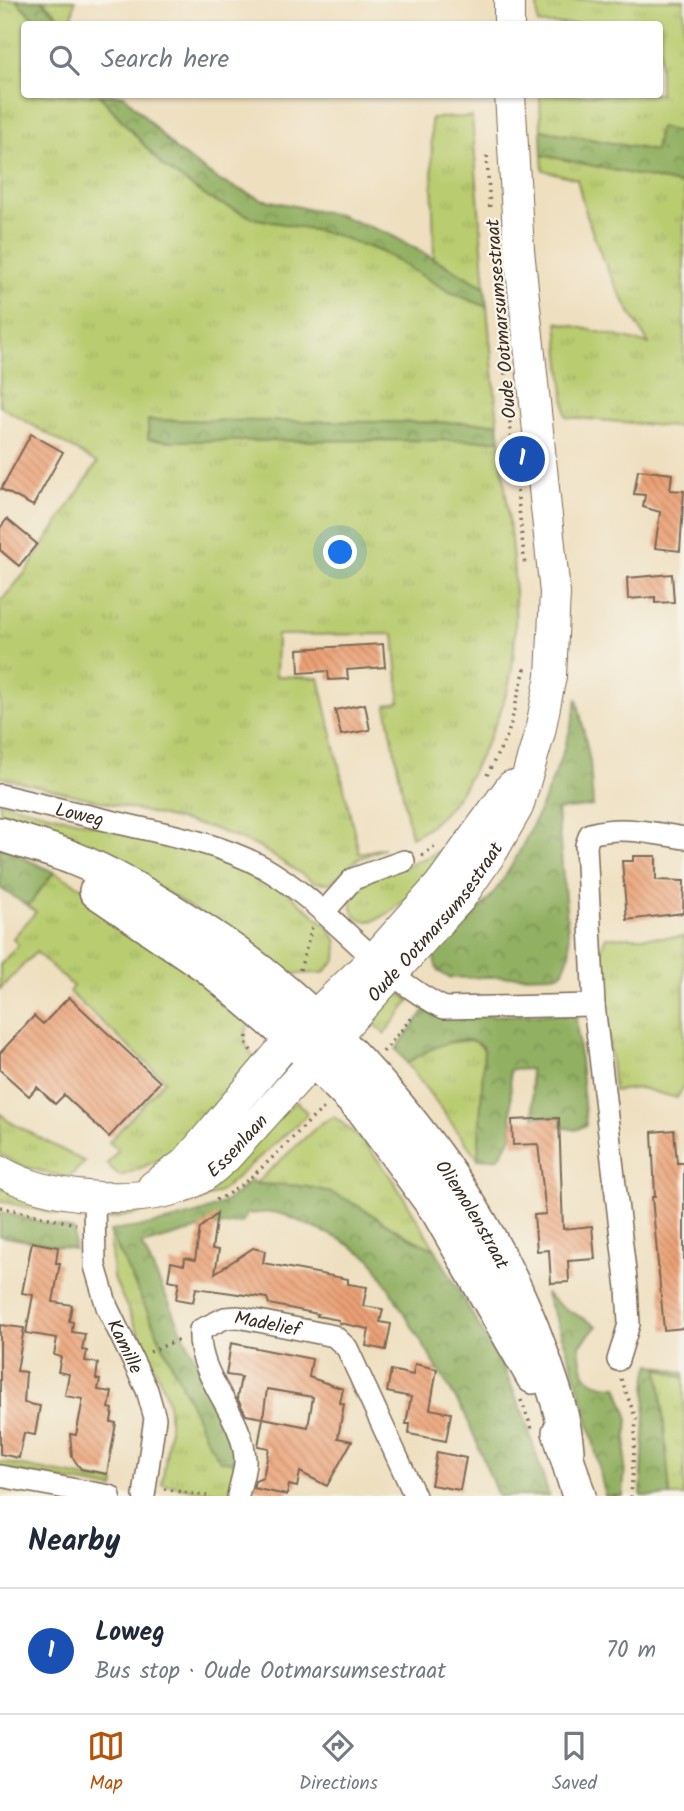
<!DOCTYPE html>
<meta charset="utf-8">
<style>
:root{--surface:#fff;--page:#f6f6f7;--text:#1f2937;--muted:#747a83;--line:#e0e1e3;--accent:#b45309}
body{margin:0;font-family:Kalam,sans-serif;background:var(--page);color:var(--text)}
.you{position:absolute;left:341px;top:553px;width:24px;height:24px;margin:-18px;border:5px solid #fff;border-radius:50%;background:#1a73e8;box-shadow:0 0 0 10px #1a73e833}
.badge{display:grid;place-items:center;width:46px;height:46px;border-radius:50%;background:var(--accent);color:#fff;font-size:23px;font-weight:700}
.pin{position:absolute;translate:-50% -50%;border:4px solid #fff;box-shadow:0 2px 7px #0006}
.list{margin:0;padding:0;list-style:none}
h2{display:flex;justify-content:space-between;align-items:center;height:91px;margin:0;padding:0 28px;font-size:30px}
h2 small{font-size:23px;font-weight:400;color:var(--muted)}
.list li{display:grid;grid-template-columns:46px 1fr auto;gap:21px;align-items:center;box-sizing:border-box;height:126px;padding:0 28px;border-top:2px solid var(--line)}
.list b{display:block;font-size:26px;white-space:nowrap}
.list p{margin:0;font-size:23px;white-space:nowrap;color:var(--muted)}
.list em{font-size:23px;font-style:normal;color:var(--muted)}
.icon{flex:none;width:38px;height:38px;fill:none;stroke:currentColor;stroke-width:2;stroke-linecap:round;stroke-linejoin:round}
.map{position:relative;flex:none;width:684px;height:1496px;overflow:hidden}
.search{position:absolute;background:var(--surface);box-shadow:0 2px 5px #0004;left:21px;right:21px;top:21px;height:77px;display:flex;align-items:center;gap:18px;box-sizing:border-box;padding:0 24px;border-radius:7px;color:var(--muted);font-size:26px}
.sheet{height:217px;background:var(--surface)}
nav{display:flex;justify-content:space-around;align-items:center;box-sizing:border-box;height:98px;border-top:2px solid var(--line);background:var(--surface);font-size:19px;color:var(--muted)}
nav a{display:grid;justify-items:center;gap:4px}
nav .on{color:var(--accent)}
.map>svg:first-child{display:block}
.grass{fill:url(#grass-tufts);stroke:#7a7b46;stroke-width:2}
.forest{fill:url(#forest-crowns);stroke:#666d40;stroke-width:2}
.building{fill:url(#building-back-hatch)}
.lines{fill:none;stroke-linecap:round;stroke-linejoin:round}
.street-casing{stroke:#7a6956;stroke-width:24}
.secondary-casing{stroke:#7a6956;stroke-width:32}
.primary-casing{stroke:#7a6956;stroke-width:36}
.path{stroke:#7a6956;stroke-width:3.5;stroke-dasharray:2 5;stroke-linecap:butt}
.street{stroke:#fff;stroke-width:21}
.secondary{stroke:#fff;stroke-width:30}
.primary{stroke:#fff;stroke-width:33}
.labels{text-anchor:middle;stroke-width:5;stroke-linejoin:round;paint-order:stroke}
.street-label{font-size:19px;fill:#3b2a1e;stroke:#f7f3e8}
</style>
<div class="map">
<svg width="684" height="1496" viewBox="0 0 684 1496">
<defs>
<pattern id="grass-tufts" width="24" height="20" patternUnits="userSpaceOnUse" patternTransform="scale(1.75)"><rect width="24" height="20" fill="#b9cc6f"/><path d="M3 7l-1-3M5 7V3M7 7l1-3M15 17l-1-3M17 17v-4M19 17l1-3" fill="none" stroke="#a0af60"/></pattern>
<pattern id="forest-crowns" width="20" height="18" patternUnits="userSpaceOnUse" patternTransform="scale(1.75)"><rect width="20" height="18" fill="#92b062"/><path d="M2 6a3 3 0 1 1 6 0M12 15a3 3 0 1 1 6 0" fill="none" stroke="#788f50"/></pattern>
<pattern id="building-back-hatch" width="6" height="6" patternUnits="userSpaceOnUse" patternTransform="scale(1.75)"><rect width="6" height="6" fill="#eba074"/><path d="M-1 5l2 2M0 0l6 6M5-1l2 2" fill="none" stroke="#c0835f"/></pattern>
</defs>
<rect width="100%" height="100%" fill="#f7f3e8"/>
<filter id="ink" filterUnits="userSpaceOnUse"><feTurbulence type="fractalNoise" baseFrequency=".0143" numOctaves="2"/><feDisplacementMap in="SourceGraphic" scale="14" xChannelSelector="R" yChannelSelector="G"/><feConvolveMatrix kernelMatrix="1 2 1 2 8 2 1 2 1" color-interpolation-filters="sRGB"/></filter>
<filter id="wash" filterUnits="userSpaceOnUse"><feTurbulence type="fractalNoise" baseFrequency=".00686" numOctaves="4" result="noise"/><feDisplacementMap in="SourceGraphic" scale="28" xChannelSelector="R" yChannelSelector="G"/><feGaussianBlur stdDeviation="1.57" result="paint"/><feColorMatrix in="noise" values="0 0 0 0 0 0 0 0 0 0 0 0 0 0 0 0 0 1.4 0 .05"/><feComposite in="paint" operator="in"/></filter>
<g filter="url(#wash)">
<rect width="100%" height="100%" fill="#eedfbf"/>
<g class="grass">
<path d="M0,0H16L39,24H24V94L99,95L163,166L210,199L254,218L332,234L382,252L450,292L487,307L498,423L148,420L149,439L172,441L500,440C507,514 522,593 512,668C507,703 490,737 474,768C460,796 441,824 411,837L386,705L400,702L394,634L277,635L276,676L319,678L359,853L384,848L358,859L330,883L314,882L259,847L212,828L0,777V602L26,572L97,463L0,406Z"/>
<polygon points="42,0 75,0 71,24 66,24"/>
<polygon points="537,0 684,0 684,133 659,128 655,151 541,130 540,95 660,94 660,24 538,24"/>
<polygon points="472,117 485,287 434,258 431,118"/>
<path d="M542,155L684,185V428L566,417L557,322L649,344C613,285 593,247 577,179L543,170Z"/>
<polygon points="0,802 218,855 284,889 329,928 337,942 336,960 323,973 290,974 261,952 107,855 0,811"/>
<path d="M460,833C447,852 381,945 355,915C351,910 351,900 354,895C366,872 408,867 430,856C441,850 451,842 460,833Z"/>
<path d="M54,872L88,891L256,1015C239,1033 243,1046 259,1064C212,1117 190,1152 120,1176L107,1164L118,1150L109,1142L165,1080L69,992L73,986L36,952L0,989V965L18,945L13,938L36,912L28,906Z"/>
<polygon points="606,937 684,937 684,1086 677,1098 641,1088 614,1091 600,951"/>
<polygon points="391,994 403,995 410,1001 384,1034 370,1018"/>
<polygon points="473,1040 480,1043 484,1050 478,1159 407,1063 435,1044"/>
<polygon points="297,1102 307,1113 305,1117 220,1192 200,1200 107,1220"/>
<polygon points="0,1113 8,1121 85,1162 68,1178 21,1166 0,1154"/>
<path d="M334,1117C379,1148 407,1203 435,1249C396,1236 365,1204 325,1191C303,1184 278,1185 255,1184L321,1123Z"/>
<path d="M0,1186C20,1198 72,1208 82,1220L0,1201Z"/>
<polygon points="110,1231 174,1370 237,1462 231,1496 162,1484 169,1433 169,1409 164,1388 113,1277"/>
<polygon points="659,1367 684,1378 684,1496 670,1496"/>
<polygon points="0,1462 115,1483 114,1489 0,1468"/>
</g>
<g class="forest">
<polygon points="16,0 42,0 66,24 39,24"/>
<polygon points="99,95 124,95 176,150 220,181 261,199 338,215 389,234 485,287 487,307 450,292 382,252 332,234 254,218 210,199 163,166"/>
<polygon points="659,127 684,133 684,185 542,155 541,130 655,151"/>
<polygon points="148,420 498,423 500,440 173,441 148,439"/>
<path d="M577,698L590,762L593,806L557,810L570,953L562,973L552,975L450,978C437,972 435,968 434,954C453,937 471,919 488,900C521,861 570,750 577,698Z"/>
<polygon points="0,847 54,872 28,906 0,888"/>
<path d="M425,1010L442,1017L556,1014L576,1018L586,1125L576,1130L561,1127V1117H534L530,1069L510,1070L512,1136L499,1158L478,1159L484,1050C470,1025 424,1052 407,1063L396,1049Z"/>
<path d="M251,1180L255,1184C278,1185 303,1184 325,1191C365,1204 396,1235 435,1249L505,1372L525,1418L549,1496H498L466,1416L372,1260L340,1239L285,1215L273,1212L246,1214L243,1222L199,1229L142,1245L230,1434L237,1462L220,1461L207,1440L110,1231C143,1227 197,1218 226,1201C235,1196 244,1186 251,1180Z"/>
<polygon points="0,1212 74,1230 74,1249 0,1236"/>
<path d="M545,1293L562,1307L597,1326L580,1345C579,1374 588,1386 617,1386L628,1416L623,1496H605C591,1424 574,1361 545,1293Z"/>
<polygon points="651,1364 684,1373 684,1378 659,1368 670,1496 641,1496 647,1375"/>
</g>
<g id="blocks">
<g class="building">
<polygon points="31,434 63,452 33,506 1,489"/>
<polygon points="638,470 672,474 670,490 684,491 680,551 655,548 660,512 643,507 645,495 634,494"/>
<polygon points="7,519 37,544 19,566 0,550 0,528"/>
<polygon points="672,574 674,602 655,603 655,597 628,599 627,578"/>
<polygon points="383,644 385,667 347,670 348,679 329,680 328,671 299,673 298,649"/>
<polygon points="365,704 370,730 341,735 335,710"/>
<polygon points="633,856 656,856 656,880 684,881 683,913 627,920 622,861 633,861"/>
<polygon points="69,997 160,1082 109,1137 64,1095 55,1104 37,1087 29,1096 0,1070 0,1053 34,1016 43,1024"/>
<polygon points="559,1118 563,1229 592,1226 595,1259 568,1261 569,1282 551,1283 549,1250 537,1251 534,1215 546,1214 538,1144 513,1145 512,1120"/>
<polygon points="674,1130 677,1163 684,1163 684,1328 664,1330 652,1197 655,1197 652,1132"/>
<polygon points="217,1214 212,1249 219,1250 215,1273 253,1248 265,1251 263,1263 348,1279 348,1284 367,1287 363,1306 383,1309 380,1322 391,1324 386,1350 366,1346 369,1329 339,1323 339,1320 317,1316 318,1314 269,1304 267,1298 196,1288 193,1302 176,1299 179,1282 168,1280 171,1262 184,1265 185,1258 195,1260 200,1228"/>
<polygon points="32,1242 58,1247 56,1263 60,1263 53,1302 72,1305 69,1321 73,1322 72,1332 85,1334 82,1350 87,1351 85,1361 98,1363 96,1379 100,1380 98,1390 112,1392 109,1408 113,1409 111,1422 116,1423 107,1474 81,1469 72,1457 70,1434 76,1435 83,1399 65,1396 69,1374 58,1372 61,1357 54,1355 57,1338 26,1333 33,1295 22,1293"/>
<polygon points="0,1325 24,1328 17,1371 26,1372 24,1403 40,1406 35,1435 24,1433 19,1458 0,1454"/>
<polygon points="231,1343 312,1359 309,1377 343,1389 340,1403 344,1404 338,1438 352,1441 327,1486 300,1472 297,1487 289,1485 287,1495 253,1488 255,1481 263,1478 269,1448 258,1446 263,1418 308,1427 313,1397 267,1389 263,1418 246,1415 237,1398 241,1377 226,1375"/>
<polygon points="415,1364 437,1369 430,1409 451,1413 446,1441 409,1434 410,1424 406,1424 411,1397 387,1392 391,1370 413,1375"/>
<polygon points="437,1452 466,1458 460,1490 431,1485"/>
</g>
</g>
</g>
<g filter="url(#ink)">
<use href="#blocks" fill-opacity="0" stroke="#7a6956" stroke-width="2"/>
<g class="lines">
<g class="street-casing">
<g id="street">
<path id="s1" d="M0,795C45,806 90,816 136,827C178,836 224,846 263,867C330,905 375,974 444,1008L594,1005"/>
<polyline points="324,912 353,879 404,861"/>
<path id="s2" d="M94,1196L95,1266L107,1307L147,1390L155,1418L144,1496"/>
<path d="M618,1360L629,1324L627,1288L594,1005L586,845L590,834C622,825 652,833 684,838"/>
<polyline points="0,1476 110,1496"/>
<path id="s3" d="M238,1496C240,1484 246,1470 245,1458C242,1412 197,1378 200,1330L225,1318L238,1317L334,1336L347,1348L415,1496"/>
</g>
</g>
<g class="secondary-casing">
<g id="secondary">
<polyline points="509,24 509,0"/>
<path id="s4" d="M0,1171C48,1199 135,1206 188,1185C203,1179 215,1168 227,1157L460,899L493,851L518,807L540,732L551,676L555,593L519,250L510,94"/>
<polyline points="153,1186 185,1163 291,1038 375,957 439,885 511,786"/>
</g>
</g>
<g class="primary-casing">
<g id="primary">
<path id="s5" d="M0,834C25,843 51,849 75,859C112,874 148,896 182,917C337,1011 479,1178 540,1349C552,1383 564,1414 567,1450"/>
<polyline points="96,891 208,967 291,1038 365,1112 438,1212 533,1377"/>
<polyline points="559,1432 579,1496"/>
</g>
</g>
<g class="path">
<polyline points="487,156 490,211"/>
<polyline points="499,317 525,566"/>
<polyline points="487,775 508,734 526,665"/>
<polyline points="422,856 435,846"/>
<polyline points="300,970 312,927"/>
<polyline points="247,1036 246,1042 251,1051"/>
<polyline points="383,1052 414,1015"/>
<path d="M216,1200C251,1186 294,1133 325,1107"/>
<polyline points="0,1207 76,1224"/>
<polyline points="150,1352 182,1338"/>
<polyline points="621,1379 636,1419 631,1496"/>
<polyline points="521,1400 532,1429"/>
<polyline points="164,1489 207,1496"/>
</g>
<use href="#street" class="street"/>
<use href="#secondary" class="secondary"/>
<use href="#primary" class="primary"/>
</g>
</g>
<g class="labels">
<g class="street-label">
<text transform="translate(500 319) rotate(-95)" y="7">Oude Ootmarsumsestraat</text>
<text dy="7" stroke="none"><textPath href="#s1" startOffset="82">Loweg</textPath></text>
<text dy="7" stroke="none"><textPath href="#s4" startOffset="556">Oude Ootmarsumsestraat</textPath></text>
<text dy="7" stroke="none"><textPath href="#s4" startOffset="257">Essenlaan</textPath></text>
<text dy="7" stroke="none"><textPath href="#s5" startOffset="621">Oliemolenstraat</textPath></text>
<text dy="7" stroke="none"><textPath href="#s3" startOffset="247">Madelief</textPath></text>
<text dy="7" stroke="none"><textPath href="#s2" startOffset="156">Kamille</textPath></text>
</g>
</g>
</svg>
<div class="you"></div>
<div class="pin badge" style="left:522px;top:459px;background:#1a4fb4">1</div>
<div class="search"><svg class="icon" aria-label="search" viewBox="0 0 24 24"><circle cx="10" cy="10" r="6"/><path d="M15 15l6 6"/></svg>Search here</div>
</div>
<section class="sheet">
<h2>Nearby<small></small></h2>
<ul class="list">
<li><span class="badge" style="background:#1a4fb4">1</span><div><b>Loweg</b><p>Bus stop · Oude Ootmarsumsestraat</p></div><em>70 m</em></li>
</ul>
</section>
<nav>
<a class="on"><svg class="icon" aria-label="map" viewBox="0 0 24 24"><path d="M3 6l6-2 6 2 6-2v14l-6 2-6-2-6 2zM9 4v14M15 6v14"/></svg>Map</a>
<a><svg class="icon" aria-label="directions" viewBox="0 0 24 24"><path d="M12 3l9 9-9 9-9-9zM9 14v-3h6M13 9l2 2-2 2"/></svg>Directions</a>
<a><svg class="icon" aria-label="saved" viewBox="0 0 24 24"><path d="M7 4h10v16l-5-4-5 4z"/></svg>Saved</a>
</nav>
